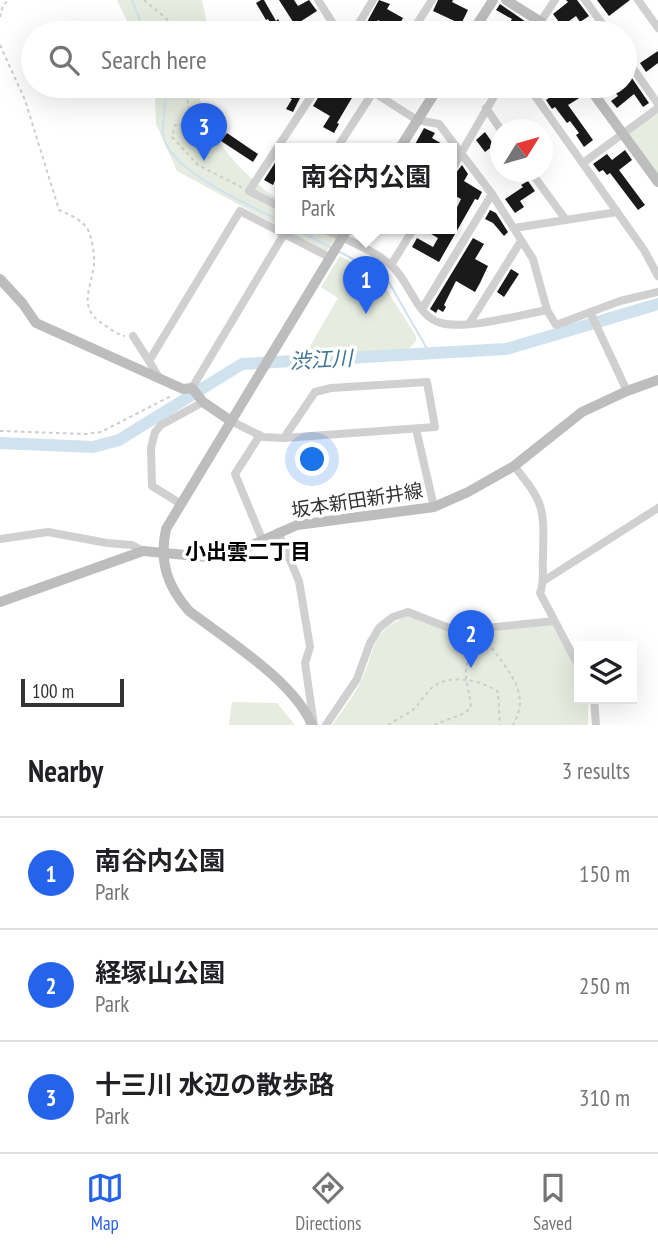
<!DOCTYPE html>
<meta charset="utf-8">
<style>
:root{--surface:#fff;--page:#f2f2f2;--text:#202124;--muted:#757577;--line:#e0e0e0;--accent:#2563eb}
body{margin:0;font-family:"PT Sans Narrow","Noto Sans JP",sans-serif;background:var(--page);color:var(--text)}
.controls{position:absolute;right:21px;bottom:21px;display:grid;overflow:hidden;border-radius:0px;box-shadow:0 7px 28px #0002}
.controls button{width:63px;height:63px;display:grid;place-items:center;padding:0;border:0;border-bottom:2px solid var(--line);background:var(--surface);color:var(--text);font:35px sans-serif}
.compass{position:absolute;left:490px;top:119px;width:63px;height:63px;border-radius:50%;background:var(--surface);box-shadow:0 7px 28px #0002;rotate:53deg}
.scale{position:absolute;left:21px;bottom:18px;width:103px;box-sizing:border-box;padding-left:7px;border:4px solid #333;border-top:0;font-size:19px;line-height:24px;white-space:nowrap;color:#333;-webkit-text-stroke:5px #fff;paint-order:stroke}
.you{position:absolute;left:313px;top:460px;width:24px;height:24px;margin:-18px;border:5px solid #fff;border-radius:50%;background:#1a73e8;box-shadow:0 0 0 10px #1a73e833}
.badge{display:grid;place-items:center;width:46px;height:46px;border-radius:50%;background:var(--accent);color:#fff;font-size:23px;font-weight:700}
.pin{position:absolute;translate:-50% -58px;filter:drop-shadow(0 2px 4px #0008)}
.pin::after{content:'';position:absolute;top:37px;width:24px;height:21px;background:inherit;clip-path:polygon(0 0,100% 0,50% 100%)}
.popup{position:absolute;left:275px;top:143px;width:182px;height:91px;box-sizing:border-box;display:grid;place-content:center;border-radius:0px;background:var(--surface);filter:drop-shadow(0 2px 5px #0005);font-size:23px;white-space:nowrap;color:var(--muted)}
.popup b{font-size:26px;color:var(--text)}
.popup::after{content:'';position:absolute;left:50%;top:100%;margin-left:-14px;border:14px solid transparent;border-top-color:var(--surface)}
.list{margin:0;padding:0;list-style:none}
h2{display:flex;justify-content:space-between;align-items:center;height:91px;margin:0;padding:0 28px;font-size:30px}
h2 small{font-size:23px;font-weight:400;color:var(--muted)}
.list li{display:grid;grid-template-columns:46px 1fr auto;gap:21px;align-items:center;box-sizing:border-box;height:112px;padding:0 28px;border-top:2px solid var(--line)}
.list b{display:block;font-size:26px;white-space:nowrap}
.list p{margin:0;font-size:23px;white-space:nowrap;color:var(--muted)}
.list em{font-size:23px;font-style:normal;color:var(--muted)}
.icon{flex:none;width:38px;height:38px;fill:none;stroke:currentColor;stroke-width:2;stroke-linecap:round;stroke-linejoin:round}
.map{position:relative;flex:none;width:658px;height:725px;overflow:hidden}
.search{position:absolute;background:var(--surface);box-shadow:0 7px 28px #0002;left:21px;right:21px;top:21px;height:77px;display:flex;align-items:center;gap:18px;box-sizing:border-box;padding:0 24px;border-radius:38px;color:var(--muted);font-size:26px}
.sheet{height:427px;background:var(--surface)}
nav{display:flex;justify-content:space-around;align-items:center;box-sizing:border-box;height:98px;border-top:2px solid var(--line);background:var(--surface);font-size:19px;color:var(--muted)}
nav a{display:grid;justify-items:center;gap:4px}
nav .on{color:var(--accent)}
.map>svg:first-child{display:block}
.green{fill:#e6ecdf}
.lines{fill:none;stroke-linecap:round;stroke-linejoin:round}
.stream{stroke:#cfe2ee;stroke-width:2}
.river{stroke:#cfe2ee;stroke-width:12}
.building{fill:#1a1a1a}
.path{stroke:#cdcdcd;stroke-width:2;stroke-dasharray:3.5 3.5;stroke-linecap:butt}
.street{stroke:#d0d0d0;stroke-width:8}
.secondary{stroke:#bdbdbd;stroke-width:10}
.labels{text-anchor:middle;stroke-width:7;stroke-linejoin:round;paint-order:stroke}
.street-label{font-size:19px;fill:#333;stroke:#fff}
.water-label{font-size:21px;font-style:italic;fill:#3f7597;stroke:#fff}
.neighbourhood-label{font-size:21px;font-weight:bold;fill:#000;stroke:#fff}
</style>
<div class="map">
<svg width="658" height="725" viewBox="0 0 658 725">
<rect width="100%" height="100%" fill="#fff"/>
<g class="green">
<polygon points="117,0 202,0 209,33 133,33"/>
<path d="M151,86H198C202,133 242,175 280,201V228H320L335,239L326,252L177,171L156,124L155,99Z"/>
<polygon points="658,112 658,177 626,135"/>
<polygon points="340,256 379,278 416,336 416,341 407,351 305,355 338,298 321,287"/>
<path d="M408,616L459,635L552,625L579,674V699H588V725H332C342,711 355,695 362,679C377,647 369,632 408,616Z"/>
<polygon points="232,702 277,703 295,725 229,725"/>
</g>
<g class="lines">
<g class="stream">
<polyline points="132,0 145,33"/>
<path d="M163,86C169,105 161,117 163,135C170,172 248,204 280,221"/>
<polyline points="294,228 330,247"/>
<polyline points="338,251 379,273 387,279 430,354"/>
</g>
<polyline class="river" points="0,443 93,447 119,440 242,364 506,349 658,304"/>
</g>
<g class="building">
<polygon points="261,0 264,0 276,21 278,19 284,30 276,33 268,19 266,20 256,3"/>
<polygon points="279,0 294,0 298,6 309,0 317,11 295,25"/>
<polygon points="379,0 390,4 387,9 403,18 396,31 378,20 370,33 361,33"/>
<polygon points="438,0 453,0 452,2 468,10 461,24 433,11"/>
<polygon points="566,0 577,0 589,16 580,22 576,16 562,26 553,14 568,2"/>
<polygon points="597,0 630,0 609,16"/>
<polygon points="500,4 529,24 526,29 522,26 518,33 504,33 512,19 496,10"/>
<polygon points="658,51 658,63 646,72 640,63"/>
<polygon points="625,68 649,103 643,107 634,94 617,108 611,101 618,96 615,92 625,86"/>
<polygon points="325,86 359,86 337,123 339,124 334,133 323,127 330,116 313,106"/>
<polygon points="391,86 421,86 417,92 411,89 407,96"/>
<polygon points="546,86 558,86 564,96 575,88 581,97 568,105 593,140 584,147 576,135 579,133 570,121 567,123 555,107 552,109 546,100 552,96"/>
<polygon points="290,87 302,94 293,112 286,109 292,99 285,96"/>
<polygon points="424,128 435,133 432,138 449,148 413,148"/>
<polygon points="485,132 494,145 485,152 476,140"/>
<polygon points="227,133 258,154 253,162 221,141"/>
<polygon points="625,150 632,160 619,170 645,205 638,210 610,173 607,175 603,170 599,172 593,164 607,154 612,160"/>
<polygon points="280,155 280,169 273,185 264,180"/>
<polygon points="462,165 468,174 464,181 482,192 478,200 475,199 439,262 412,247 417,238 433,247 438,238 421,228 452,228 452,218 461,199 452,194 452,178"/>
<polygon points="528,181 535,191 520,201 524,207 515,213 505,199 523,187 521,185"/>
<polygon points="490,210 496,213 508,232 504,236 493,223 485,219"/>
<polygon points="473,238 484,244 475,259 488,266 480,283 475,292 456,281 444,305 446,307 443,312 438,309 436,313 430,309"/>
<polygon points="511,269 519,274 504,297 497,292"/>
</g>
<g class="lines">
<g class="path">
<polyline points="144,0 166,18 178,33"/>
<polyline points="0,17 3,5 9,0"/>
<path d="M0,45L25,100L59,210C70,215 84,220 89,232C92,239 95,256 94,264C91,291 76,308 106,326C112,330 118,335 125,336"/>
<polyline points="185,86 192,126 175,125 172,137 198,165 243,188"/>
<polyline points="0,431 85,434 101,432 173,395"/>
<path d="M388,725C396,719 409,714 416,707C422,700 427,691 434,686C452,674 482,680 498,692L500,725"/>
<path d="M434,725L465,713L471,707C469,683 459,672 474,649H493C510,674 531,694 513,725"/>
</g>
<g class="street">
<polyline points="318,0 339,33"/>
<polyline points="585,0 609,33"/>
<polyline points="638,0 658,28"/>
<polyline points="353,33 373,0"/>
<polyline points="411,33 432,0"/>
<polyline points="533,33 555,0"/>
<polyline points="625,57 658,104"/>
<polyline points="369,86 373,92 417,120 439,124 492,194 533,259 547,310 556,325 620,301 658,292"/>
<polyline points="528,86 644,250 658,276"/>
<polyline points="486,108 501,130"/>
<polyline points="337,148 377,86"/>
<polyline points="583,163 658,108"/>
<polyline points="452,169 500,86"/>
<polyline points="531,172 566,220"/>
<polyline points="280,207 249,191 318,86"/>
<path d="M322,228C343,239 375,250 393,267C410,283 417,317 441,323C467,330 519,315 547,310"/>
<polyline points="514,228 617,212"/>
<polyline points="391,265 414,228"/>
<polyline points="422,309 492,194"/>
<polyline points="590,312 627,391"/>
<polyline points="469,324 521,241"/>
<polyline points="133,336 149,361"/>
<polyline points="158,376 149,361 240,211 331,258"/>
<polyline points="192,388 284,234"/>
<polyline points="231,421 263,437 284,438 435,427 427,382 331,388 315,392 284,438"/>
<polyline points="416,429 434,507"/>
<polyline points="260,435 235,474 262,539"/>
<path d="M514,466C545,504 544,508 543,556C542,570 545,580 540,593L579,667"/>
<polyline points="181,504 152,486 151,448 155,432 161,425 203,402"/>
<polyline points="278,532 299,581 310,647 305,663 314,725"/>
<polyline points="0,539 48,532 107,543 132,545 143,551"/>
<polyline points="545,580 658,508"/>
<polyline points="594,699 596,725"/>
<polyline points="326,725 357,679 370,643 379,628 393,617 408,612 457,631 554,621"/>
</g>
<g class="secondary">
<polyline points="506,0 541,22 549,33"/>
<polyline points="472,33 493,0"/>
<polyline points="588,86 658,182"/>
<polyline points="400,148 439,86"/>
<polyline points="0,279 23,304 36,323 183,389 192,388 203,402 231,421"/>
<polyline points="0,602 143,551 207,557 228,556 297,525 434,507 468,492 514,466 582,412 627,391 658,380"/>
<path d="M312,725C294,681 227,640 189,611C167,586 159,562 166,529L348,228"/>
</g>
</g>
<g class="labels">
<g class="street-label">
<text transform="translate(357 500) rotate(-9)" y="7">坂本新田新井線</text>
</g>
<g class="water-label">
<text transform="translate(321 360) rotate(-3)" y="7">渋江川</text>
</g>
<g class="neighbourhood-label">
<text x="248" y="559">小出雲二丁目</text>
</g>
</g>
</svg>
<div class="controls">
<button><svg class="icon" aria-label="layers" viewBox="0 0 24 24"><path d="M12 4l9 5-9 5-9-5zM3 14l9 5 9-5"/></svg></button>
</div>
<svg class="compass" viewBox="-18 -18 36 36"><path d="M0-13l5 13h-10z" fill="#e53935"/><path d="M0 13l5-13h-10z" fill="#757577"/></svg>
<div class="scale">100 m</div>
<div class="you"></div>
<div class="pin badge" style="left:366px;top:314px">1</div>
<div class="popup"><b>南谷内公園</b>Park</div>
<div class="pin badge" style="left:471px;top:668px">2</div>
<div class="pin badge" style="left:204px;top:161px">3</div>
<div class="search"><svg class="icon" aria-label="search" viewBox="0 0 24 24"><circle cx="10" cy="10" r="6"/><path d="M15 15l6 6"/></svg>Search here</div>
</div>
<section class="sheet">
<h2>Nearby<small>3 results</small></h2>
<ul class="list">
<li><span class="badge">1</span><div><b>南谷内公園</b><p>Park</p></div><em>150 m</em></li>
<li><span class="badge">2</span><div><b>経塚山公園</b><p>Park</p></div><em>250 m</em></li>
<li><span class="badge">3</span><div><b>十三川 水辺の散歩路</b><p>Park</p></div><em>310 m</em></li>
</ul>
</section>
<nav>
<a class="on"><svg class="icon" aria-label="map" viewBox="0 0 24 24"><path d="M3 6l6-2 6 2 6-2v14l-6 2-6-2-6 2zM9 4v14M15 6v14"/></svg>Map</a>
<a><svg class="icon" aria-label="directions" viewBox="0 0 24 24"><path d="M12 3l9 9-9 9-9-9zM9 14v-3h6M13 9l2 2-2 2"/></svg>Directions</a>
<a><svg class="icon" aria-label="saved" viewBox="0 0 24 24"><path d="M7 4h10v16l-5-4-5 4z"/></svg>Saved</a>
</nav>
